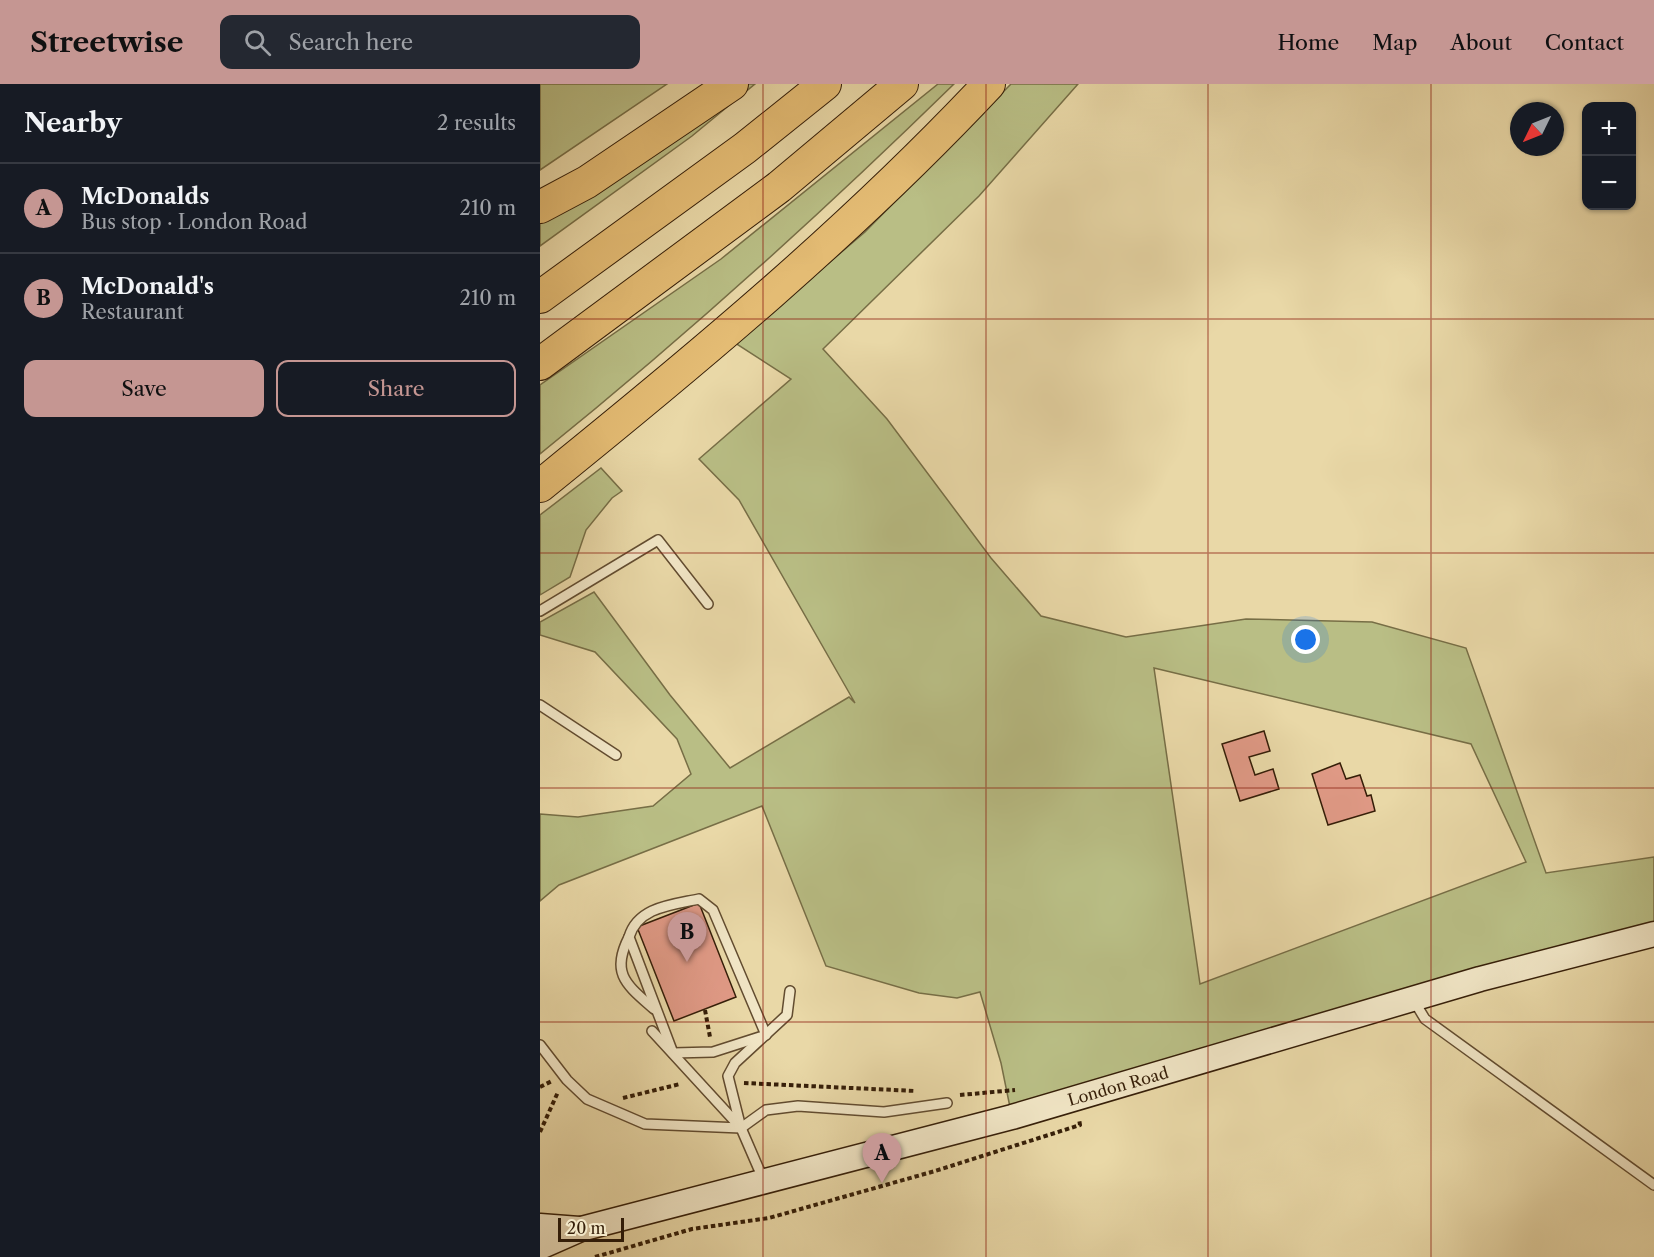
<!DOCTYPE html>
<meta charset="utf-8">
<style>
:root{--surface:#171b24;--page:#242831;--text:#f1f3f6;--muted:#9ea1a6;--line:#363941;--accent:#c59692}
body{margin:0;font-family:"Libre Caslon Text",serif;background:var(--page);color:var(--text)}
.controls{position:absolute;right:18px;top:18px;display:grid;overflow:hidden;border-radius:12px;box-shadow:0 2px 4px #0004}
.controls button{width:54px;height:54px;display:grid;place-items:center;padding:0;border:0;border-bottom:2px solid var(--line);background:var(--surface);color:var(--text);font:30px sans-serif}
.compass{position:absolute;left:970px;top:18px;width:54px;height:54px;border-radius:50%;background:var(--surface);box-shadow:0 2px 4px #0004;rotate:227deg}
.scale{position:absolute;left:18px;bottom:15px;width:66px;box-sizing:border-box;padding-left:6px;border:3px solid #351e08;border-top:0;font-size:16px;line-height:21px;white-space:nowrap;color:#351e08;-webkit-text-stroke:4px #f1e6c6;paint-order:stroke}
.you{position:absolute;left:766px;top:556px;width:21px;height:21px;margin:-15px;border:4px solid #fff;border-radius:50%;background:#1a73e8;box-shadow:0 0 0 9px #1a73e833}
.badge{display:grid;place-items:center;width:39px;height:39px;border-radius:50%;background:var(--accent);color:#111;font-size:20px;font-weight:700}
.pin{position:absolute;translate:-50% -50px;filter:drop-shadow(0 2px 3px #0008)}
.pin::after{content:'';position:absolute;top:32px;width:21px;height:18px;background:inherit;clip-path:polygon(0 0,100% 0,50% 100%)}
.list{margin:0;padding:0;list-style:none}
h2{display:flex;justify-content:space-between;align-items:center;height:78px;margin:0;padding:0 24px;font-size:26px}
h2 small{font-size:20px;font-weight:400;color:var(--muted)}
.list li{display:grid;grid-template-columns:39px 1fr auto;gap:18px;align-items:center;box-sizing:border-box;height:90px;padding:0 24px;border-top:2px solid var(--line)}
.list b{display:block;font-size:22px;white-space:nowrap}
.list p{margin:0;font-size:20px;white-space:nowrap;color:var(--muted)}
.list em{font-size:20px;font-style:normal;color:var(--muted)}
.actions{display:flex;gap:12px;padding:18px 24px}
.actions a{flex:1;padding:14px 0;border:2px solid var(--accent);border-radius:12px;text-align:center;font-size:21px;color:var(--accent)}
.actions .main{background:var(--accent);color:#111}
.icon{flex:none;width:33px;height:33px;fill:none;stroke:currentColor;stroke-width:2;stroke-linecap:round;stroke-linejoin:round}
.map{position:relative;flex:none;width:1114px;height:1173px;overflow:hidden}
header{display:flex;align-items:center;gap:36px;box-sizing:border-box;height:84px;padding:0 30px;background:var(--accent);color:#111}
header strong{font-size:28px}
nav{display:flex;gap:33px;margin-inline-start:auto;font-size:21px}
.search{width:420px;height:54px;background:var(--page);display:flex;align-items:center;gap:15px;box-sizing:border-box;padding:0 21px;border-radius:12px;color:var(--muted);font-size:22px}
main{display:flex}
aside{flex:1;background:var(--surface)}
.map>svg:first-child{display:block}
.green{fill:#b9be85;stroke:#776e46;stroke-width:1.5;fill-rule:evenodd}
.building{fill:#df9985;stroke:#351e08;stroke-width:1.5}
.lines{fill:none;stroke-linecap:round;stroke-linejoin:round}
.lane-casing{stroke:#624c30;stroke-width:12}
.secondary-casing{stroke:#351e08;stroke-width:27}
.highway-casing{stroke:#351e08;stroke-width:34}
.path{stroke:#351e08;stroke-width:4;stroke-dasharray:4.5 3;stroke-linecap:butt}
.lane{stroke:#f1e6c6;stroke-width:9}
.secondary{stroke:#f1e6c6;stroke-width:24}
.highway{stroke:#e4bc74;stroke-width:32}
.grid{fill:none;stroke:#8f2418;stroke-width:1.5;stroke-opacity:0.55}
.labels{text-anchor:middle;stroke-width:6;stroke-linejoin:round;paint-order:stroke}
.street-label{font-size:16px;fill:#351e08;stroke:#f1e6c6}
</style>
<header>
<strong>Streetwise</strong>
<div class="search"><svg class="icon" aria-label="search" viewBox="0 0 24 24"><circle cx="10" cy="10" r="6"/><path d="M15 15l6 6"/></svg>Search here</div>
<nav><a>Home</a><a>Map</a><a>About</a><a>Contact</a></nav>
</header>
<main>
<aside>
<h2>Nearby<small>2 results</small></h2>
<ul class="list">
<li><span class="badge">A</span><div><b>McDonalds</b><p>Bus stop · London Road</p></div><em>210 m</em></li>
<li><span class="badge">B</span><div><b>McDonald's</b><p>Restaurant</p></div><em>210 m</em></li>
</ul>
<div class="actions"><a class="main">Save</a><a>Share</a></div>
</aside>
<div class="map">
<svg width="1114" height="1173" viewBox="0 0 1114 1173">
<rect width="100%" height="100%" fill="#e9d8a7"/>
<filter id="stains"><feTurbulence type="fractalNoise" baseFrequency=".00333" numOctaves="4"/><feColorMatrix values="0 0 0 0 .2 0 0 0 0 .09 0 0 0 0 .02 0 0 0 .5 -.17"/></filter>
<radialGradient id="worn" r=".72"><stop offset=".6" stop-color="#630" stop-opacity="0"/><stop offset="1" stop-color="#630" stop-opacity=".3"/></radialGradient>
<g class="green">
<polygon points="0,0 127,0 0,86"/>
<polygon points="204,0 215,0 152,52 0,162 0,130"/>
<path d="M398,0H414C282,129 144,254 0,370V301L181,175Z"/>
<path d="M471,0H538L439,112L283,265L347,335L451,474L501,532L586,553L706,535L832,538L926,564L1006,789L1114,773V850L472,1033L461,979L440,908L417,914L379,909L286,882L222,722L19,801L0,817V730L38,733L113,722L151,690L137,655L55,568L0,551V538L54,508L130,611L190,684L309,613L315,619L199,416L159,375L251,295L195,259L325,148ZM614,584L931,660L986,778L660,900Z"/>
<polygon points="61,384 82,407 72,414 46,446 30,493 0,511 0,431"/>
</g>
<g class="building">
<polygon points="724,647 730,667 709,673 715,691 733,685 739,705 700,717 682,660"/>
<polygon points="800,679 806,695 820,691 827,712 831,711 835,727 788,741 772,690"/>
<polygon points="159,819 196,913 134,937 97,843"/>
</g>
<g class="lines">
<g class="lane-casing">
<g id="lane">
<polyline points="0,527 118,456 168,520"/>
<polyline points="0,621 76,671"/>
<path d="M159,815L173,826L226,951L173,968L133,969L89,853C98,823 131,821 159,815Z"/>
<path d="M89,853C70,890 87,901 114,925"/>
<polyline points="873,915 885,935 1114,1101"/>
<polyline points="112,947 201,1044 188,992 195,979 247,931 250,907"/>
<polyline points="0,961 27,996 47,1015 105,1040 201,1044 226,1026 258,1022 344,1028 407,1019"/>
<polyline points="201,1044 224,1097"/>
</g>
</g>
<g class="secondary-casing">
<g id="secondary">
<polyline points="0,1142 39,1145"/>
<polyline points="0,1163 41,1145 472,1033 940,895 1114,850"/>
</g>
</g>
<g class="highway-casing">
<g id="highway">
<polyline points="0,123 47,98 192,0"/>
<polyline points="0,213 205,64 285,0"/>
<polyline points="0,280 239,103 362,0"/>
<path d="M0,402C156,276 311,147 449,0"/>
</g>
</g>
<g class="path">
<polyline points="165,926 170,953"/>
<polyline points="204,999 376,1007"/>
<polyline points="0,1003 12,997"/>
<polyline points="420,1011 475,1006"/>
<polyline points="83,1014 140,1000"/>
<polyline points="0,1048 18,1008"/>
<polyline points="55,1173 152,1145 229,1134 395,1087 540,1041 539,1035"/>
</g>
<use href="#lane" class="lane"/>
<use href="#secondary" class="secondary"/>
<use href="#highway" class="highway"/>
</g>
<path class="grid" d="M223,0V1173M446,0V1173M668,0V1173M891,0V1173M0,235H1114M0,469H1114M0,704H1114M0,938H1114"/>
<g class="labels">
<g class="street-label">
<text transform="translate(578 1002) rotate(-16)" y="6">London Road</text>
</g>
</g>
<rect width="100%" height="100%" filter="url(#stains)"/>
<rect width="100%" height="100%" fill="url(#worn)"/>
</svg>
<div class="controls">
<button>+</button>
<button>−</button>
</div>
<svg class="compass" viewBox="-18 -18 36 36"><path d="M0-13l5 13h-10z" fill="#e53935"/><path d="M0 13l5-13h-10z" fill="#9ea1a6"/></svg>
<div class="scale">20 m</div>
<div class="you"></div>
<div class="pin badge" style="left:342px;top:1099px">A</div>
<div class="pin badge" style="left:147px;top:878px">B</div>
</div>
</main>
